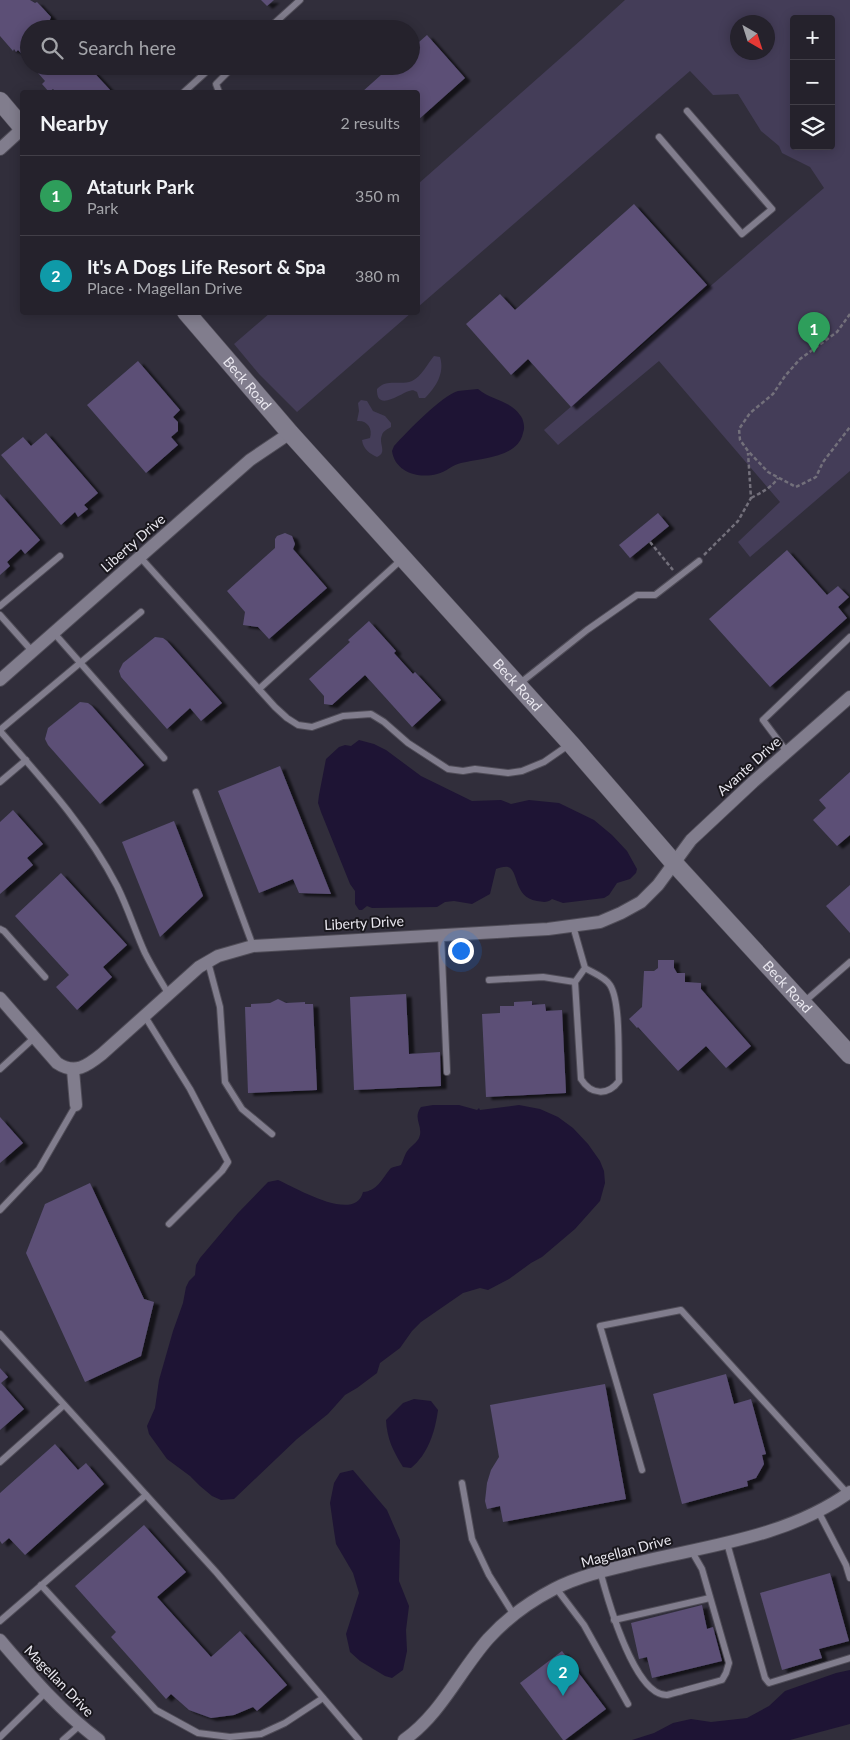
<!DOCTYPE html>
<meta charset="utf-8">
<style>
:root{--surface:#25222c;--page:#2d2a34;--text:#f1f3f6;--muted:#a3a4a9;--line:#423f48;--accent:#2563eb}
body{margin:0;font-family:Lato,sans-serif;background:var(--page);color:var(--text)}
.controls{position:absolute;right:15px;top:15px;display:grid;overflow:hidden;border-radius:5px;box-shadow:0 2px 12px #0003}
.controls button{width:45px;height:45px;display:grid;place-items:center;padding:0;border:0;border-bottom:1px solid var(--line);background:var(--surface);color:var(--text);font:25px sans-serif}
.compass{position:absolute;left:730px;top:15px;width:45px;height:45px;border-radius:50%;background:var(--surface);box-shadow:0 2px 12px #0003;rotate:141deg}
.you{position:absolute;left:460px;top:950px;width:18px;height:18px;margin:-12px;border:4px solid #fff;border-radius:50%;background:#1a73e8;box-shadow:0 0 0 8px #1a73e833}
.badge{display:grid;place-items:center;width:32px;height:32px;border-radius:50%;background:var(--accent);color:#fff;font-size:16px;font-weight:700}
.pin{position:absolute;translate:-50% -41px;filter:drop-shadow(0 1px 2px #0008)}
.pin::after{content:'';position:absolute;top:26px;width:18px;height:15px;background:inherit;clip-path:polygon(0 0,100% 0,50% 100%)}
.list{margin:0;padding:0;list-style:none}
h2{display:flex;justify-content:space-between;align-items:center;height:65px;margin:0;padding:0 20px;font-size:21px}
h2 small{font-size:16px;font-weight:400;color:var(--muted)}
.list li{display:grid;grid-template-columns:32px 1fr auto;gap:15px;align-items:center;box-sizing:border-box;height:80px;padding:0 20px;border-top:1px solid var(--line)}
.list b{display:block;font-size:19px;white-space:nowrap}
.list p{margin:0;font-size:16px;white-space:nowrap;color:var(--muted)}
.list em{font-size:16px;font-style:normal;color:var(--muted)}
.icon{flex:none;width:28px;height:28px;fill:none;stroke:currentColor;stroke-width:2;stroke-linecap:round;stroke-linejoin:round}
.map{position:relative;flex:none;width:850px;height:1740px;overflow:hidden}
.search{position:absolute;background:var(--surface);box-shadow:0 2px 12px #0003;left:20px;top:20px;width:400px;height:55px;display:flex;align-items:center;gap:12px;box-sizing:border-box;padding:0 18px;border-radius:28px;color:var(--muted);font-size:19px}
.panel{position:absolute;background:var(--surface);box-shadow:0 2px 12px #0003;left:20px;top:90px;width:400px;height:225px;border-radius:5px}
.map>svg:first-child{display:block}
.green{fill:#443d58;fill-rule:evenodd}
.water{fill:#1e1434}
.building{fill:#5b5076;filter:url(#shadow)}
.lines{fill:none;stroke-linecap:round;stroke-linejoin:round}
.lane-casing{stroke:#4f4c57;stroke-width:8}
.street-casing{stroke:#4f4c57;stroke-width:14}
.secondary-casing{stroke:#4f4c57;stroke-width:19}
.path{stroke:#73707b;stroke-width:2.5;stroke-dasharray:4 2.5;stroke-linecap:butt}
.lane{stroke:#817d8d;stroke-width:6}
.street{stroke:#817d8d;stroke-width:12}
.secondary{stroke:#817d8d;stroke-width:18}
.labels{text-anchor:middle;stroke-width:4;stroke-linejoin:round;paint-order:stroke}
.street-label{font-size:14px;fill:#e9e7ef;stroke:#19171d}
</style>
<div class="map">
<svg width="850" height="1740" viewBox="0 0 850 1740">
<defs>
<filter id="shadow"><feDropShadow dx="5.5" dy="3" stdDeviation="1" flood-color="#0009"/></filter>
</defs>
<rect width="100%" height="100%" fill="#312e3b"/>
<g class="green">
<path d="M625,0H850V471L750,557L738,542L780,502L659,361L558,445L544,430L824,188L810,167L782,153L779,146L761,131L738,94L713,95L690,71L418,307V184L581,40ZM794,19H831V146H794ZM738,22H768V52H738Z"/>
<polygon points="270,313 270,312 411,313 297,412 259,374 234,344"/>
<path d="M434,356L440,357C445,373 436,387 425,398H419L417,392C413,390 413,390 409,391C401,393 376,413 377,389C387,378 400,386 412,381C421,377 428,363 434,356Z"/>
<path d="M361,400L367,401L373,411L385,416L391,423V427C388,429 383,431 382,435C378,444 388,452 377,457C370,454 363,449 362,440L370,438C373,428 367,420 357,421L359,411L358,403Z"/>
</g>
<g class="water">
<path d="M478,389C492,401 512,400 522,418C524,423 525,428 523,433C518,458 480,458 461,463C452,465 446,472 437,474C418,479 395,472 392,451L394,446C407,432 441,396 458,391C464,390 471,390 478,389Z"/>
<path d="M359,740L374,744L386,750L421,776L472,801L501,800L511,804L529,800L559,803L594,820L612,835L627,851L637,869L636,873L630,879L617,883L609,895L604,898L563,903L552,899C547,903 543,902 537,901C513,897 519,870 508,867C505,866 499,868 496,869L490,894L472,904L454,901L445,902L437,907L372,908L367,906L362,910H359L355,904V891L350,884L321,812L318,803L319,795L326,759L339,747L345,745L351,746Z"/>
<path d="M433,1105H459L477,1110L479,1108L480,1110L519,1105L540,1109L558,1117L573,1128L588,1144L600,1161L604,1171L605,1183L600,1201L575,1229L542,1257L531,1263L509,1279L488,1290L480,1288L463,1293L421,1322L412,1331L400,1348L380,1363L377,1373L357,1388L345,1395L328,1414L297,1439L234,1499L221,1500L212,1496L200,1486L190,1476L167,1459L149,1434L147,1426L155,1408L159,1380L173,1331L183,1303L186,1287L189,1281L195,1275L196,1265L200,1258L238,1213L268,1182L278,1180C295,1187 355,1224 363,1192C377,1191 382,1179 390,1169C393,1166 397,1167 401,1165C403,1161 404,1157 406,1153C409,1147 416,1144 419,1138C424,1126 412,1119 421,1107Z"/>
<path d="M414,1399L431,1401L438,1410C435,1432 428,1454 411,1468L403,1467C393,1451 387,1439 386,1420L403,1403Z"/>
<polygon points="353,1470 387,1510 400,1540 399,1581 409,1606 406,1630 407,1651 403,1670 392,1678 385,1676 360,1661 350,1652 346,1634 359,1593 353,1573 336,1544 334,1531 330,1503 334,1483 340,1473"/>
<polygon points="850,1670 850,1724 790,1740 632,1740 654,1733 673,1723 691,1719 711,1722 747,1718 769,1706 785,1691 836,1673"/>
</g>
<g class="building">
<polygon points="0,0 30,0 35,3 37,2 51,17 49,22 55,29 29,29 29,62 18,50 16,52 14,49 13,51 0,36"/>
<polygon points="261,0 274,0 267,6"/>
<polygon points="427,35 465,78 418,120 418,92 362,92 391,66 411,66 411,49"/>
<polygon points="32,66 88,66 112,92 56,92 53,89 49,92 42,84 45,81"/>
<polygon points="634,204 707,285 571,407 528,359 511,375 466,324 500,294 515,310"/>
<polygon points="138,361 180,410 173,417 178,422 178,431 171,437 178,445 146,473 87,405"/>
<polygon points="46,433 98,493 84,505 88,509 78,517 75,512 61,525 1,455 23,437 31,446"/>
<polygon points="0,494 40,540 25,554 21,549 7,562 10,566 0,575"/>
<polygon points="658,513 669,526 630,558 619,545"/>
<polygon points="285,533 292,536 295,544 293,549 327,588 269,639 258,627 243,625 245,612 227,591 275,548 275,539 277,536"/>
<polygon points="787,550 827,595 838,586 849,597 838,607 847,618 770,687 709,619"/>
<polygon points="369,621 396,651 394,653 413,674 415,672 441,700 412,727 365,675 332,705 324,704 324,696 309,679 350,642 348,640"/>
<polygon points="155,637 163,638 167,641 222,703 201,721 190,708 167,729 121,677 119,671 123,663"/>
<polygon points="80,702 88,703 92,706 144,765 100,804 48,745 45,739 48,728"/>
<polygon points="280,766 331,894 299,893 293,879 259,893 218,791"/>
<polygon points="850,772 850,835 837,846 813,820 826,808 819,800"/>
<polygon points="13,810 43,844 27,858 33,865 0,894 0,822"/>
<polygon points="174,821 203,896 160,937 122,842"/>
<polygon points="61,873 127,945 103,967 112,977 77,1010 56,987 69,975 15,916"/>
<polygon points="850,885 850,933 826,906"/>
<polygon points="658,960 674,960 674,968 677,973 685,973 685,982 701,983 701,989 751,1046 726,1068 706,1046 678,1071 638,1027 637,1028 629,1019 642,1007 644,971 654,971 658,968"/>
<polygon points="406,994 409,1054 440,1052 441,1086 354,1090 350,997"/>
<polygon points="278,999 286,1003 305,1002 305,1004 313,1004 317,1090 248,1093 245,1007 251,1007 251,1004 270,1003"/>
<polygon points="532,1001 532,1005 545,1004 546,1011 562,1010 566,1093 486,1097 482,1014 500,1013 500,1006 514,1006 514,1002"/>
<polygon points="0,1117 23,1143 0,1163"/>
<polygon points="90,1183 144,1299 154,1302 141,1356 85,1382 26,1253 45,1204"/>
<polygon points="0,1368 8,1377 1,1383 24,1409 0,1430"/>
<polygon points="726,1374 734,1404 751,1399 766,1454 762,1455 764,1464 756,1478 747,1481 748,1486 682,1504 653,1394"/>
<polygon points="605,1384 626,1499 503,1522 500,1506 487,1509 485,1501 487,1483 491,1470 499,1457 490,1405"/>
<polygon points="55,1444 78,1470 86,1463 104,1484 25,1555 9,1538 2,1544 0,1541 0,1493"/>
<polygon points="144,1525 186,1572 157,1597 211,1657 240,1631 287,1685 257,1711 253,1707 234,1715 211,1718 189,1710 171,1694 166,1699 111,1637 116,1632 75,1586"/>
<polygon points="830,1573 849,1641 819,1649 822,1658 782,1670 760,1593"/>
<polygon points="702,1605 707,1629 713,1627 722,1661 652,1678 647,1657 639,1659 631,1623"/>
<polygon points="562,1651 606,1709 565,1740 563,1740 520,1683"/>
</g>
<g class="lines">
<g class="lane-casing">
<g id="lane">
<polyline points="268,29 300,0"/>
<polyline points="184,92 205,73"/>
<polyline points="219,92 216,84 234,66"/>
<polyline points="659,137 742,234 772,209 687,111"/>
<polyline points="140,557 275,707 287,718 298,725 312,727 343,716 371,714 384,722 408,743 448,769 463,771 475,769 508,773 522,771 544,762 570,744"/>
<polyline points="0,606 60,556"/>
<polyline points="0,615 32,651"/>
<polyline points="54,633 164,758"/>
<polyline points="519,684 587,630 637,595 655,595 699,561"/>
<polyline points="259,689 401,560"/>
<polyline points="0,730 141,612"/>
<path d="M0,731C43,780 87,828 117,886C128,908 135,931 145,953C152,967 160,980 168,993"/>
<polyline points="787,752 763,720 850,637"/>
<polyline points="0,782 26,760"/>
<polyline points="196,792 253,946"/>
<path d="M573,926L585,968C593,973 605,977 610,985C621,1002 618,1058 619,1081C608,1096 591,1095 581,1079L575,982L585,968"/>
<polyline points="0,929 4,931 45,977"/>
<polyline points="441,935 447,1072"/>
<polyline points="208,962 220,1007 225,1082 242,1109 272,1134"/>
<polyline points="489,980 543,977 575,982"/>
<polyline points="804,1002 850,962"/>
<polyline points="144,1015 190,1089 228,1162 222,1171 169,1224"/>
<polyline points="0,1069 35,1037"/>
<polyline points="0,1210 39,1169 76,1105"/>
<polyline points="0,1334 216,1572 359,1740"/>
<polyline points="0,1462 64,1405"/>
<polyline points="642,1470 600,1326 681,1310 848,1494"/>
<polyline points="462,1483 472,1539 489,1575 514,1615"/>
<polyline points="818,1511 846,1565 850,1578"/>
<polyline points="727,1543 765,1678 769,1683 850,1658"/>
<path d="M600,1571C607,1597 634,1696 667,1695C671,1694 677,1692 682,1691C695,1687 709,1684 722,1680L726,1673L729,1663L702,1569L691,1550"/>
<polyline points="41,1585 156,1710 198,1733 230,1737 261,1734 285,1723 323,1698"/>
<polyline points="556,1588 584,1625 628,1704"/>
<polyline points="614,1620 710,1598"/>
<polyline points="0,1621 146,1495"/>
<polyline points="0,1737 46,1692"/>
<polyline points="63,1740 79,1726"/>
</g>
</g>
<g class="street-casing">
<g id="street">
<polyline points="0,149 22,129"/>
<polyline points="0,680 250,460 290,433"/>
<path d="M0,998L57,1063C75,1075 87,1066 102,1054L199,967L218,956L253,946L548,929L600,922L621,913L641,902L658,885L691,840L753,782L850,697"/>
<polyline points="73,1070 76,1105"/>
<path d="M0,1640C31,1676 61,1712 99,1740"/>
<path d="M404,1740C441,1714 459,1672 488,1639C507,1618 529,1602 554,1589C581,1575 611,1569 640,1562C712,1545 789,1536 850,1492"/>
</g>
</g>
<g class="secondary-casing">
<g id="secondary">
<polyline points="0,101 22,127"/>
<path id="s1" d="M186,312L290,433L571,744L674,863L850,1055"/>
</g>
</g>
<g class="path">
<polyline points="850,314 837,332 800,359 785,376 773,394 750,413 739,429 740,440 748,451 768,472 796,487 816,477 823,462 850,427"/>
<path d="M751,498C762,492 771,488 778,478"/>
<polyline points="650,542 673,570"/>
<polyline points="704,555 738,521 751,498 748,453"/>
</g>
<use href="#lane" class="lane"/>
<use href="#street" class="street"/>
<use href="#secondary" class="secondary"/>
</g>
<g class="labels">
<g class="street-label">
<text dy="5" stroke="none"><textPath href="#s1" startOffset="94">Beck Road</textPath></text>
<text transform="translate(133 543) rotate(-41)" y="5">Liberty Drive</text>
<text dy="5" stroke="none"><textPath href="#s1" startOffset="499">Beck Road</textPath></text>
<text transform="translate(749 766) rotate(-42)" y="5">Avante Drive</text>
<text transform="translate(364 923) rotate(-3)" y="5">Liberty Drive</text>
<text dy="5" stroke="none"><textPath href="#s1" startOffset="904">Beck Road</textPath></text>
<text transform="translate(626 1551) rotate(-15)" y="5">Magellan Drive</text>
<text transform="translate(59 1681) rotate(46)" y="5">Magellan Drive</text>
</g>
</g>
</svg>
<div class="controls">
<button>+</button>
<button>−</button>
<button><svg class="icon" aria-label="layers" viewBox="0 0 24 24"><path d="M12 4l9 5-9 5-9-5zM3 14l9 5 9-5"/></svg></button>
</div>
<svg class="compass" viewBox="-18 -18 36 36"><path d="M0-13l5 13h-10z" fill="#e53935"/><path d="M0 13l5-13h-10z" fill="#a3a4a9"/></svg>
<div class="you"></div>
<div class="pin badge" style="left:814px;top:353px;background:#2e9e5b">1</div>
<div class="pin badge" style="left:563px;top:1696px;background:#0f9aa8">2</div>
<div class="search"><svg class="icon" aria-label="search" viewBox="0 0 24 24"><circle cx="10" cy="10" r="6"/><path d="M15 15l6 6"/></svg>Search here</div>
<section class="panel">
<h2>Nearby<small>2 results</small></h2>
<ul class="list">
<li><span class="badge" style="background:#2e9e5b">1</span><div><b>Ataturk Park</b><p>Park</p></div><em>350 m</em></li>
<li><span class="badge" style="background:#0f9aa8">2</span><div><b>It's A Dogs Life Resort &amp; Spa</b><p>Place · Magellan Drive</p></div><em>380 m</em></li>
</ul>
</section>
</div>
